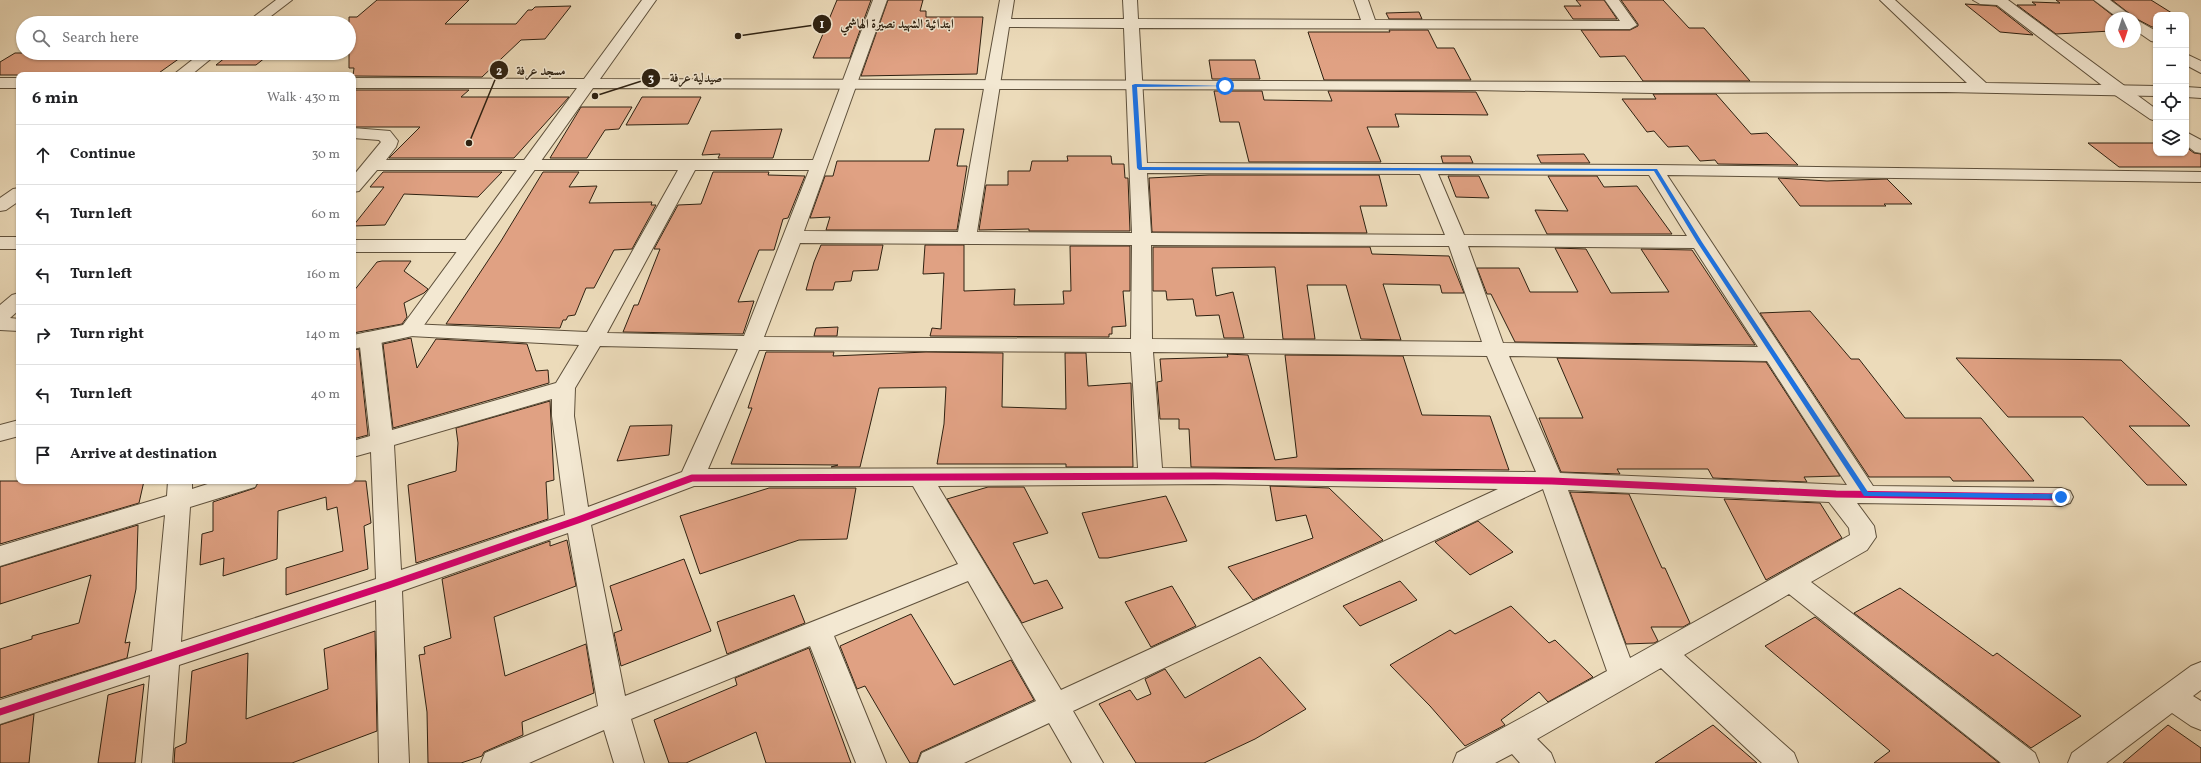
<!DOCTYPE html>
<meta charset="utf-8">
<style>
:root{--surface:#fff;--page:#f2f2f2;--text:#202124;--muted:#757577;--line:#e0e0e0}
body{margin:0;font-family:Vollkorn,Amiri,serif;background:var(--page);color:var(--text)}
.controls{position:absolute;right:12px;top:12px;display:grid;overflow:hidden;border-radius:8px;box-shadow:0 1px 3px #0004}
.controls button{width:36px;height:36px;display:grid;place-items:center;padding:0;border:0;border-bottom:1px solid var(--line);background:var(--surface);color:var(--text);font:20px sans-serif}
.compass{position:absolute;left:2105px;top:12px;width:36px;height:36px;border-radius:50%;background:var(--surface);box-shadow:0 1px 3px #0004;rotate:177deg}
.stop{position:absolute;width:12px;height:12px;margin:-9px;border:3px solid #1a73e8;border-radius:50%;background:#fff}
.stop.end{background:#1a73e8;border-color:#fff;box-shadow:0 1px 4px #0008}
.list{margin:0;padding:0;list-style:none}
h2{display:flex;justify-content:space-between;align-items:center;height:52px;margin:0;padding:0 16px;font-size:17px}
h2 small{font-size:13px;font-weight:400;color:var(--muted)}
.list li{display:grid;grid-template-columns:26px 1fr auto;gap:12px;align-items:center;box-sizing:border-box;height:60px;padding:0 16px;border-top:1px solid var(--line)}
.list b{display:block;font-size:15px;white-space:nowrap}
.list em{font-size:13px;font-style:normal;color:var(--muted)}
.icon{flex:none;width:22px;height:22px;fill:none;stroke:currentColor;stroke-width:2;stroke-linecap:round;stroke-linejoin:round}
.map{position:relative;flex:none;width:2201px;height:763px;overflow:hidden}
.search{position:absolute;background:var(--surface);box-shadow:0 1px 3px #0004;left:16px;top:16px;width:340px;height:44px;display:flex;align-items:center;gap:10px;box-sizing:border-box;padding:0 14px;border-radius:22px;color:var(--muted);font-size:15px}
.panel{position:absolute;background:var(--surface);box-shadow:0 1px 3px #0004;left:16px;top:72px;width:340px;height:412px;border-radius:8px}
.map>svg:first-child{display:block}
.building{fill:#e0a183;stroke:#2e2111}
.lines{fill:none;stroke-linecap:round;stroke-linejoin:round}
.minor-casing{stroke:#5e503b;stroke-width:2}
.tertiary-casing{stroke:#5e503b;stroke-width:2}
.minor{fill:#f3e8d2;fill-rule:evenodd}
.tertiary{fill:#f3e8d2;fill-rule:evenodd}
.cycleway-casing{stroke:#f3e8d2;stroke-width:10}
.cycleway{stroke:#d6006c;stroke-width:7}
.route{fill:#1a73e8}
.leader{fill:none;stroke:#2e2111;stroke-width:1.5}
.callout-dot{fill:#2e2111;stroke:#f3e8d2;stroke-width:1.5}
.mark-label{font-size:12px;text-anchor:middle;font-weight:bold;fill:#fff}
.callout-label{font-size:13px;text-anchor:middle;font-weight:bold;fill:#2e2111;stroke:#f3e8d2;stroke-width:3;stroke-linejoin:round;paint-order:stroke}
</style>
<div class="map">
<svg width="2201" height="763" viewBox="0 0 2201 763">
<rect width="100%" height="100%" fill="#ecdbba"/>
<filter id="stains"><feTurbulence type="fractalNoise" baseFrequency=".005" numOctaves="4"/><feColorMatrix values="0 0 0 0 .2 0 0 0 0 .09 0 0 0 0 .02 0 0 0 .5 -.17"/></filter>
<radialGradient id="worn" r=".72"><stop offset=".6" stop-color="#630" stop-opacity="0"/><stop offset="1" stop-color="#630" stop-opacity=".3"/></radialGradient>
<g class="building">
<polygon points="377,0 469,0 445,24 516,24 528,10 532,10 535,7 571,6 545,39 521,40 482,77 353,76 354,68 349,68 349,17 357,17"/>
<polygon points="837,0 871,0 850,58 813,58"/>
<polygon points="888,0 923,0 920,11 926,11 926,17 983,17 977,74 861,76"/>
<polygon points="1576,0 1604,0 1617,19 1573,19 1564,6 1581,6"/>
<polygon points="1621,0 1663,0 1689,28 1704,28 1750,81 1643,81 1625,56 1600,57 1581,30 1630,30 1638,26 1638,24"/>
<polygon points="2056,0 2093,0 2116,18 2111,18 2111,31 2056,34 2017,5 2036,5 2032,2 2060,3"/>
<polygon points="2112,0 2151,0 2175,15 2156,15 2156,27 2152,27 2135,18"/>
<polygon points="1965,4 1996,6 2033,35 2000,32"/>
<polygon points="1419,12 1422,19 1389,19 1386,13"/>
<polygon points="274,18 314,18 308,23 268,23"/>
<polygon points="1389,30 1428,30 1437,48 1454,48 1471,80 1324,80 1308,32 1390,32"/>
<polygon points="15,53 187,53 156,75 0,75 0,62"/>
<polygon points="231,53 271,53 256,65 216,65"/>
<polygon points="1209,60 1255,60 1260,79 1212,79"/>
<polygon points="353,90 469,90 461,97 569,97 514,158 389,158 420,127 353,127"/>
<polygon points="1214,91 1262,91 1264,100 1332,101 1328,91 1476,92 1488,115 1395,114 1399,127 1367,127 1381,162 1249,162 1239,122 1220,122"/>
<polygon points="1653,94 1716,94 1751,134 1767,133 1798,165 1718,164 1715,160 1700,161 1688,146 1668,147 1654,131 1647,132 1622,99 1656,99"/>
<polygon points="642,97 701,97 688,124 626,125"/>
<polygon points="581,107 632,107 619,129 605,130 587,158 550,158"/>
<polygon points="782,129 773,158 718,158 720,154 702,155 711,131"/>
<polygon points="935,129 964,129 957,166 967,166 957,230 826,230 830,217 810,218 825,176 833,176 837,161 929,161"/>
<polygon points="2088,143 2156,143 2156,153 2186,153 2186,147 2194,153 2201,154 2201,167 2119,167"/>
<polygon points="1584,154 1590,163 1541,163 1537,155"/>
<polygon points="1067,156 1111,156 1112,164 1124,164 1125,178 1128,178 1130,231 1029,231 1029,229 979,230 986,185 1008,185 1008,171 1030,171 1032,161 1068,161"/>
<polygon points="1441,156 1470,156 1473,163 1443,163"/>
<polygon points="383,172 502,172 478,197 404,194 385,225 353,226 384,187 370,187"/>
<polygon points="543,172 579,172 569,187 597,186 589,203 652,202 651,205 656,205 632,249 614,250 594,288 586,288 575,315 568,316 566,320 563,320 560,328 446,324 501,241"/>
<polygon points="713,172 769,172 768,175 805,176 788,218 783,219 774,250 759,250 738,302 754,301 743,334 623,332 634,305 638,305 660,249 654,249 678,205 701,204"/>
<polygon points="1209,175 1379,175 1387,206 1360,206 1367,233 1152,232 1149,178"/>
<polygon points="1448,176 1479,176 1489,198 1456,197"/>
<polygon points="1548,176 1597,176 1604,187 1637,186 1672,234 1547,234 1535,210 1568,211"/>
<polygon points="1778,178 1827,181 1887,179 1912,204 1884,204 1886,206 1800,206"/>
<polygon points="821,245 883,245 878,270 853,271 851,281 835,282 833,290 806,290 814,262"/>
<polygon points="925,245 964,245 964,291 1015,289 1014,305 1064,304 1063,291 1071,291 1070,246 1130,246 1130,291 1123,291 1126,326 1112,327 1112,334 1109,334 1109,337 930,336 932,328 941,329 944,273 923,274"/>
<polygon points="1153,247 1370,247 1372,254 1449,256 1464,293 1442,293 1440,285 1383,284 1401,340 1361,339 1346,285 1307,285 1315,339 1283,339 1275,267 1212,268 1216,296 1233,292 1244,338 1224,338 1219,315 1196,316 1193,299 1167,300 1166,291 1153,291"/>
<polygon points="1555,248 1586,249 1611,293 1669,292 1641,249 1692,250 1755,345 1515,342 1491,294 1487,294 1477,268 1519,268 1530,292 1578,292"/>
<polygon points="382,261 411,261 404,271 428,289 424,293 404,303 407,317 402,324 353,333 353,292 377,262"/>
<polygon points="1810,311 1851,359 1859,359 1905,418 1981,418 2034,481 1953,481 1950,477 1869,477 1760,313"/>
<polygon points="838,327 837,336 814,336 816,328"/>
<polygon points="411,338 417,368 436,339 527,344 536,371 548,370 549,383 393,428 383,344"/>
<polygon points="359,349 368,435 353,439 353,350"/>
<polygon points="766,352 834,352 833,356 926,352 1003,353 1002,407 1066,409 1065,353 1086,353 1088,386 1131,383 1133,467 1066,467 1066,464 937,464 944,424 946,387 879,388 860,467 831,467 838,465 731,464 752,408 748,408"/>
<polygon points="1227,354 1248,355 1275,460 1297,457 1285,355 1403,356 1422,415 1490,416 1509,470 1191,467 1189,429 1179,429 1179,419 1160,419 1157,382 1162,381 1160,359 1228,357"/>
<polygon points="1557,358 1766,362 1840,476 1804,477 1807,482 1713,478 1708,469 1617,469 1620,474 1561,472 1539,418 1583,418"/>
<polygon points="1956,358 2121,360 2190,426 2129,426 2187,485 2147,485 2083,417 2008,417"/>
<polygon points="550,401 554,480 546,482 548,519 416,563 408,485 456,471 458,443 456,428"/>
<polygon points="672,425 669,455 617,461 630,426"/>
<polygon points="0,481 144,481 139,503 0,544"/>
<polygon points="259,481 366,481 371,523 364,526 368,569 286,595 286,568 343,551 337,507 327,510 326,497 278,511 277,559 223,576 224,558 200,565 202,534 213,531 213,502 255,488"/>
<polygon points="1270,486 1329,488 1383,540 1253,600 1228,567 1313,538 1306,515 1276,521"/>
<polygon points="988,487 1024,487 1048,533 1013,543 1034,584 1047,580 1063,608 1022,623 947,499"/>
<polygon points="769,488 856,488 847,539 799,540 700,574 680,516"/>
<polygon points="1570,492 1629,494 1662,568 1665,568 1690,623 1683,627 1651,627 1658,641 1654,643 1626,644"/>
<polygon points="1166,496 1187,541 1108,558 1099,558 1082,513"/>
<polygon points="1724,499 1820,503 1842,538 1766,580"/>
<polygon points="1478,521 1513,552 1470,575 1435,542"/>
<polygon points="138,525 136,589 125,643 130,642 127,658 0,698 0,649 32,639 32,636 79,623 91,575 0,604 0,567"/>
<polygon points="567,540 576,586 494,617 505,676 586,644 594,693 522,722 523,735 484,752 482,756 461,763 428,763 427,712 419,655 425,654 424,647 451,638 442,579 550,541 550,546"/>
<polygon points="684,559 711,631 621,666 614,633 622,630 610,586"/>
<polygon points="1400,581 1417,600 1360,626 1343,606"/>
<polygon points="1172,586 1196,626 1151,647 1125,602"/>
<polygon points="1900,588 1993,656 1997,653 2081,716 2031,748 1854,613"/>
<polygon points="794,595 805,623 727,654 717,622"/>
<polygon points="1511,606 1549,643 1555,640 1593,677 1548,702 1539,692 1501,720 1505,725 1465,746 1430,706 1390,665 1450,630 1455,634"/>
<polygon points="911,614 954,685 1011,660 1034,700 921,752 917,763 910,763 865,686 857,689 840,646"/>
<polygon points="1815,617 1999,763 1874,763 1890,751 1765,646"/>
<polygon points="375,631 377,731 292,763 174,763 175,748 186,743 192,671 248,653 246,719 328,689 324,649"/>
<polygon points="809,648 851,763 766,763 756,732 686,763 669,763 654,720 737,685 735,678"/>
<polygon points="1260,657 1306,709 1255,739 1204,763 1136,763 1099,704 1130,690 1137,700 1151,694 1145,679 1165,669 1185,698"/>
<polygon points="144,684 135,763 98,763 108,695"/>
<polygon points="34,714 29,763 0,763 0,725"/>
<polygon points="1713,725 1757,763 1655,763"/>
<polygon points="2168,725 2201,748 2201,763 2123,763"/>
</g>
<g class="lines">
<g class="minor-casing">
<g id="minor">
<polygon points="276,0 292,0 262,23 246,23"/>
<path d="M873,0H887L804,231L958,232L1000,0H1014L1011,19H1124L1123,0H1137L1138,19L1361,20L1354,0H1368L1375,20L1620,21L1605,0H1619L1637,25L1630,29L1139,28L1147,163L1655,165L2201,172V182L1667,175L1873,486L2061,488L2070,491L2073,497L2070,503L2061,506L1857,503L1874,526L1876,537L1867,550L1811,582L2035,753L2039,763H2001L1789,594L1684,655L1794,753L1798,763H1762L1661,668L1537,739L1551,753L1555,763H1520L1512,754L1495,763H1453L1457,753L1607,671L1543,489L1073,711L1103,763H1072L1049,723L964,763H918L922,753L1036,701L968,581L834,636L886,763H856L810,646L631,719L644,763H614L604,730L529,763H481L485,753L598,706L568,533L402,591L409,763H379L376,600L179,665L172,763H142L150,675L0,724V700L152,651L165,515L0,566V546L167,496L168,481H192V489L217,481H258L255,487L190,507L181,642L376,579L371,452L353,457V441L370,436L359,338L363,333L370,332L377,333L381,338L392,430L556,383L579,345L410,336L403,335L400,330L403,325L410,324L587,332L678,170H377L359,191L353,192V176L381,142L379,140L353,138V128L390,131L398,141L396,147L386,160H813ZM1009,27L1124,28L1132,233L977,232ZM695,170H809L744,336L607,333ZM1147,173L1420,174L1445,235L1151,233ZM1438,174L1649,175L1687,236L1464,235ZM800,243L1132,245L1131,339L764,337ZM1151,245L1449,246L1482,342L1152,339ZM1468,246L1694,248L1758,347L1503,343ZM600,346L738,349L682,472L588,507L574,416L575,388ZM759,350L1131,352L1138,468L708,469ZM1153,352L1487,356L1536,472L1162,468ZM1509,356L1767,361L1847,485L1560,473ZM552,399V416L565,515L401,570L394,445ZM1214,484L1498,489L1061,690L938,486ZM694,486H913L958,564L625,696L591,525ZM1568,490L1829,502L1849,528L1850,535L1630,658Z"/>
<polygon points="1973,0 2008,0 2156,109 2156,121 2150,119 2112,93 1997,5 1980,4"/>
<polygon points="2094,0 2110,0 2134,18 2118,18"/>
<polygon points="2135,19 2156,31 2156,42 2151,41 2135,30"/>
<polygon points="201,53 218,53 191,75 173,75"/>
<polygon points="2186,54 2201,61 2201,73 2186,65"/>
<polygon points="2186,132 2201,140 2201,153 2195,152 2186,145"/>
<polygon points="19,188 19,201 6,210 0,211 0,198 13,189"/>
<rect x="0" y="237" width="19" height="12"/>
<polygon points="353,240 469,240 476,242 479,246 476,250 469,252 353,252"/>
<polygon points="19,293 19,310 10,318 19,319 19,331 0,330 0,305 12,295"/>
<polygon points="2201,662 2201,690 2193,696 2201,701 2201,730 2191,726 2172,713 2106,763 2068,763 2072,753 2191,666"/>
</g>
</g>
<g class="tertiary-casing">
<g id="tertiary">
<polygon points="642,0 656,0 600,79 1967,83 1880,0 1895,0 1986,83 2156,86 2156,96 1946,92 1654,93 1472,90 593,88 417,335 353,349 353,335 403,325 577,88 353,88 353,78 584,79"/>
<rect x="0" y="78" width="19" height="10"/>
<polygon points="2186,87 2201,88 2201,98 2186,97"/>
<polygon points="19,420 19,436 0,441 0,425"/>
</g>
</g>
<use href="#minor" class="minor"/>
<use href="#tertiary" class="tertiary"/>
<g class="cycleway-casing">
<polyline id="cycleway" points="0,712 389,585 578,520 692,478 1214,476 1552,481 1836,494 2061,497"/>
</g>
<use href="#cycleway" class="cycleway"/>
</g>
<polygon class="route" points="1135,84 1227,86 1137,87 1142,167 1657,169 1702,242 1868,492 2061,494 2064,497 2061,499 1864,496 1697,242 1654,171 1139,170 1137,168 1132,85"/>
<path class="leader" d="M738 36L822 24M469 143L499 70M595 96L651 78"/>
<g class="callout-dot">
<circle cx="738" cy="36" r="4"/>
<circle cx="469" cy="143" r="4"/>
<circle cx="595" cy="96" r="4"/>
<circle cx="822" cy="24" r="10"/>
<circle cx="499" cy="70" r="10"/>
<circle cx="651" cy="78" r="10"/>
</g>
<g class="mark-label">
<text x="822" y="28">1</text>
<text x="499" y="75">2</text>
<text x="651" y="82">3</text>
</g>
<g class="callout-label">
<text x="897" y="28">ابتدائية الشهيد نصيرة الهاشمي</text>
<text x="541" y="75">مسجد عرفة</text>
<text x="696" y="82">صيدلية عرفة</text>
</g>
<rect width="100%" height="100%" filter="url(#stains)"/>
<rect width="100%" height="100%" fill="url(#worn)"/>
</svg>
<div class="controls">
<button>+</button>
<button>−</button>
<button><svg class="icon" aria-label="locate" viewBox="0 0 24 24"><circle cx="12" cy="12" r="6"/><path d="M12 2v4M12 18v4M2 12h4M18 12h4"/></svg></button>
<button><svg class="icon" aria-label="layers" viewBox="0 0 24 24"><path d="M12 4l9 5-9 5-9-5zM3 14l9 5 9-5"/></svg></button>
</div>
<svg class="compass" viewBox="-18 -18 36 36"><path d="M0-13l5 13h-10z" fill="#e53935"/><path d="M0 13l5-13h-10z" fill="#757577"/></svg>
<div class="stop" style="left:1225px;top:86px"></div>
<div class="stop end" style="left:2061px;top:497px"></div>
<div class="search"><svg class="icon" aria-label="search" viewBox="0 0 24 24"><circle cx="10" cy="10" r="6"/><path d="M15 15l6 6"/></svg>Search here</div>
<section class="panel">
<h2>6 min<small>Walk · 430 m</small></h2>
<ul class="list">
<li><svg class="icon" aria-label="ahead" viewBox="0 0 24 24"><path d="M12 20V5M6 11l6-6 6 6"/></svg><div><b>Continue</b></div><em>30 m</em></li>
<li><svg class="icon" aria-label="left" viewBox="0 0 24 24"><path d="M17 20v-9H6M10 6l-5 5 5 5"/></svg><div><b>Turn left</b></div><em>60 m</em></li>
<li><svg class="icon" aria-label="left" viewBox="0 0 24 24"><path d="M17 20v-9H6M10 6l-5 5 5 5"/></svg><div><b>Turn left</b></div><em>160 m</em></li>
<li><svg class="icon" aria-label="right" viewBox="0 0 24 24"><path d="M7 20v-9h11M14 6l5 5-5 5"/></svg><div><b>Turn right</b></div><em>140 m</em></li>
<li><svg class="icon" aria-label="left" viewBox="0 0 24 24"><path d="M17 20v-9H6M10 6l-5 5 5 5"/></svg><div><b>Turn left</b></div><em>40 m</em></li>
<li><svg class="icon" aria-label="arrive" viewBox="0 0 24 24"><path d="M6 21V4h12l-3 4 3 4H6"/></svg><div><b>Arrive at destination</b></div></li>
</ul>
</section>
</div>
